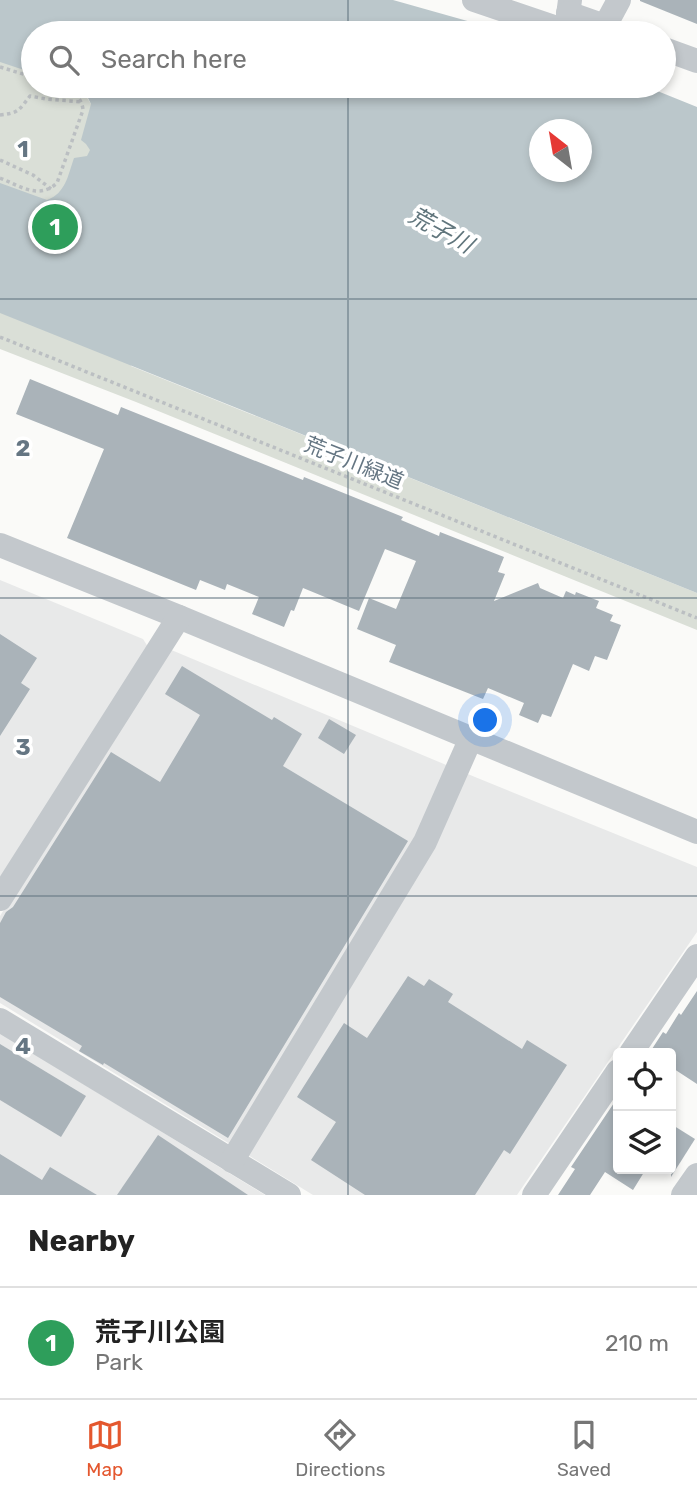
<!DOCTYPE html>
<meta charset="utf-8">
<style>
:root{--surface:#fff;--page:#f2f2f2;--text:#222;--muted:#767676;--line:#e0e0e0;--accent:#e4572e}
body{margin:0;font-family:Rubik,"Noto Sans JP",sans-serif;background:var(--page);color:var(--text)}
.controls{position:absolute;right:21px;bottom:21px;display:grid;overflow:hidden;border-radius:7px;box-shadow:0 4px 10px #0003}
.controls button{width:63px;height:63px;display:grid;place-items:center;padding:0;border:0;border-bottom:2px solid var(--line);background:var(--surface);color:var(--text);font:35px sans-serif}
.compass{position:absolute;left:529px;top:119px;width:63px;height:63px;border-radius:50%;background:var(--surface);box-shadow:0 4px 10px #0003;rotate:329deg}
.you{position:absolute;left:486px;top:721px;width:24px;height:24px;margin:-18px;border:5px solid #fff;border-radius:50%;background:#1a73e8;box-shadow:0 0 0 10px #1a73e833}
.badge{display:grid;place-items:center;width:46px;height:46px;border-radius:50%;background:var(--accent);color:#fff;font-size:23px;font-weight:700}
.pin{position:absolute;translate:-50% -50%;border:4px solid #fff;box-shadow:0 2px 7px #0006}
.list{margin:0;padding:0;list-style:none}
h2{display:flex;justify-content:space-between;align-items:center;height:91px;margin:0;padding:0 28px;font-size:30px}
h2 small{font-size:23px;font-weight:400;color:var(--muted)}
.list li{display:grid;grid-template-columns:46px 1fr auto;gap:21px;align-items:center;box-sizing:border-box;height:112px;padding:0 28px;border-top:2px solid var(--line)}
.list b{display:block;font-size:26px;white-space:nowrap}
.list p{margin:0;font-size:23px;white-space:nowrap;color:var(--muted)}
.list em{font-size:23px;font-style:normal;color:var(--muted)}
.icon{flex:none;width:38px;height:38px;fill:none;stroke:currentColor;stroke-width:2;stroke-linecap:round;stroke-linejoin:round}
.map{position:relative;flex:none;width:697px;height:1195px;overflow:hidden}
.search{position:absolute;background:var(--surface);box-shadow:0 4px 10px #0003;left:21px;right:21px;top:21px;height:77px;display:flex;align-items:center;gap:18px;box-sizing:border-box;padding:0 24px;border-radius:38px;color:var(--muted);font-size:26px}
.sheet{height:203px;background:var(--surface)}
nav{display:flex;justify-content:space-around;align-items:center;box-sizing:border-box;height:98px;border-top:2px solid var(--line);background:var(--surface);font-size:19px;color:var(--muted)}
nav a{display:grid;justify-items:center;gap:4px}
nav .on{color:var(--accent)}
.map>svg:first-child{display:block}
.built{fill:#e8e9e9}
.green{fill:#dadfd7}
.water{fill:#bbc7cb;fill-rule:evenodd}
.building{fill:#aab3b9}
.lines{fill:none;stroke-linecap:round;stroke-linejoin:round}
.path{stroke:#bbbfc2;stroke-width:3.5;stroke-dasharray:3.5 3.5;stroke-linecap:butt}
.minor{stroke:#c3c8cc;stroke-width:24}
.grid{fill:none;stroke:#657683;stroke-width:2;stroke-opacity:0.55}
.labels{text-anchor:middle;stroke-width:7;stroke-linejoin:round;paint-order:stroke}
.street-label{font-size:21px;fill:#657683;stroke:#fff}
.water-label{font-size:23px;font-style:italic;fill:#60757c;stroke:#fff}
.grid-label{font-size:23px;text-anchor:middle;font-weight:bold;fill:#657683;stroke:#fff;stroke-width:7;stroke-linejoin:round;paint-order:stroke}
</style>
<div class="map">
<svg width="697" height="1195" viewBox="0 0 697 1195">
<rect width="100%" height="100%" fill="#fafaf8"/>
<g class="built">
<polygon points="0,580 143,639 148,647 0,881"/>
<polygon points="169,649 475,777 697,867 697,932 517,1195 313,1195 0,1003 0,916"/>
<polygon points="0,1033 265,1195 0,1195"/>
</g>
<polygon class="green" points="0,0 5,0 33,33 33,86 80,86 91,104 131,366 697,593 697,630 136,402 0,349"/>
<g class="water">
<polygon points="0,0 393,0 510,33 33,33 33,73 0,62"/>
<path d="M72,86H645L697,107V593L0,313V183L47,200C66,193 68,175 74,158L87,156L90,150L86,144L81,140L91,104L84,90ZM540,130H582V172H540Z"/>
</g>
<g class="building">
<polygon points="640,0 697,0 697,24 640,1"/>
<polygon points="30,379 118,415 121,407 303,480 304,477 403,517 401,520 439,536 440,532 504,557 498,572 505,574 494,601 538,583 540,588 563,598 566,591 575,595 576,592 599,601 596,608 613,615 610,621 621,625 607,660 595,656 589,671 573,664 551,717 542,714 538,723 519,715 524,703 488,688 483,699 389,662 396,645 357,629 369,598 396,609 416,561 385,549 359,611 303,588 294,611 291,610 284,627 252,614 259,597 227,584 225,590 200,580 196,590 67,538 104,449 16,414"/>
<polygon points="0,634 37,658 21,683 30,689 0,736"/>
<polygon points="182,666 272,720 274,717 302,734 283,766 408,841 228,1138 104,1063 103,1065 79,1051 82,1046 0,997 0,923 6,912 13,907 111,752 160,782 200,715 165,694"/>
<polygon points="329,719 356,735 344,754 318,738"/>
<polygon points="408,976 424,986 429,979 453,994 448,1002 522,1049 527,1040 567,1065 510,1154 504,1150 475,1195 365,1195 311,1160 336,1122 297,1097 344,1023 367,1038"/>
<polygon points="697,991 697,1084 671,1067 671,1053 659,1053 652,1049 663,1032 666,1034 679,1013 681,1015"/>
<polygon points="0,1044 86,1096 61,1137 0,1100"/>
<polygon points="618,1097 618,1169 646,1169 633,1190 605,1172 590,1195 558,1195 575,1169 571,1167"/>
<polygon points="671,1124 695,1139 671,1177"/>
<polygon points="158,1135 248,1195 117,1195"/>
<polygon points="0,1154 42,1180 50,1167 97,1195 0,1195"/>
</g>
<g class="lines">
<g class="path">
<polyline points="0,67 33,77"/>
<path d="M0,115C19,113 19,110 30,96L46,99L83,102"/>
<polyline points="0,160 33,175 51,189"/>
<path d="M0,178C20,186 39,200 57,183L83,110C82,96 70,90 58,86"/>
<polyline points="0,337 697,618"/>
</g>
<g class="minor">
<polyline points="474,0 566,31 570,0"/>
<polyline points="568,13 605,26 619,0"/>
<polyline points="664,49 697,61"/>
<polyline points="0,545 179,617 697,832"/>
<polyline points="0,899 179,617"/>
<polyline points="0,1020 289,1195"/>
<polyline points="631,1053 697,956"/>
<polyline points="232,1161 425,842 471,738"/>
<polyline points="534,1195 618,1071"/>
<polyline points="683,1195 697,1175"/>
</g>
</g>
<path class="grid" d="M348,0V33M348,86V1195M0,299H697M0,598H697M0,896H697"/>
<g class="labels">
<g class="street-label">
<text transform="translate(354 463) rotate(22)" y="7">荒子川緑道</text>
</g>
<g class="water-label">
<text transform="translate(441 230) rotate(29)" y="8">荒子川</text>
</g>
</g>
<g class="grid-label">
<text x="23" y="157">1</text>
<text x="23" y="456">2</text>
<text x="23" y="755">3</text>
<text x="23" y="1054">4</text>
</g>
</svg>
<div class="controls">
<button><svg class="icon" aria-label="locate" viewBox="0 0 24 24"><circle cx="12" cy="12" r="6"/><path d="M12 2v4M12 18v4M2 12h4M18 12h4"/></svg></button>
<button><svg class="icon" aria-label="layers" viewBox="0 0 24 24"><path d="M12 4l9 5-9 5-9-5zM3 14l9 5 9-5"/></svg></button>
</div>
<svg class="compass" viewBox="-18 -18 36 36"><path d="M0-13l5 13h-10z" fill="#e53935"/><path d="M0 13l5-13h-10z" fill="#767676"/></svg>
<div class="you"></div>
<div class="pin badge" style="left:55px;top:227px;background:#2e9e5b">1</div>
<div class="search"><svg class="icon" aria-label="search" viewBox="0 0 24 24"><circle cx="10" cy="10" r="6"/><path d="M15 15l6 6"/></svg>Search here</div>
</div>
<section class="sheet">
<h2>Nearby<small></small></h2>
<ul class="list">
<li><span class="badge" style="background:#2e9e5b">1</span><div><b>荒子川公園</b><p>Park</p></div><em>210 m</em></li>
</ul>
</section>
<nav>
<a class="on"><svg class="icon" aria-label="map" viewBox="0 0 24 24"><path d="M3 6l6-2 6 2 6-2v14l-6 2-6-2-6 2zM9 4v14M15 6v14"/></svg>Map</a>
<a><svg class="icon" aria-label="directions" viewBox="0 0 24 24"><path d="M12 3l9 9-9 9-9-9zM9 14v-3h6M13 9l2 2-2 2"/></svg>Directions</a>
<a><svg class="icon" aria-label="saved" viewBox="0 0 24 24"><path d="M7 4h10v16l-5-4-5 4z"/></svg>Saved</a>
</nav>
